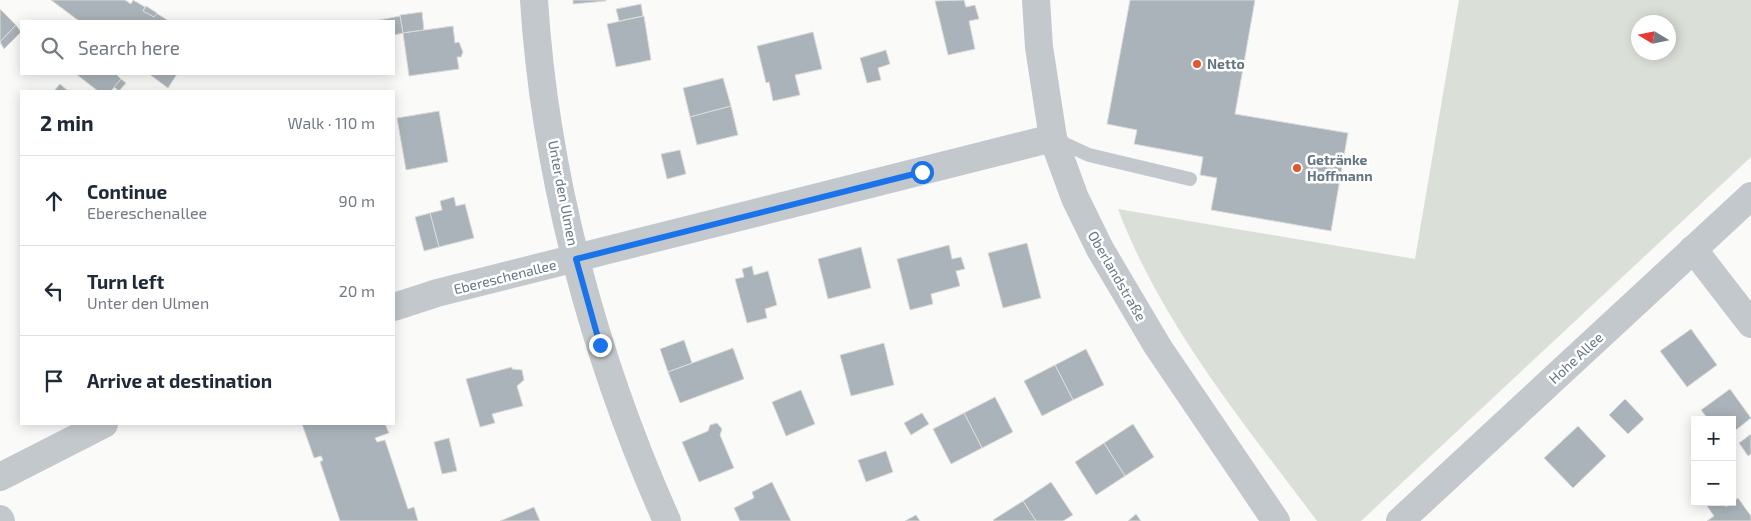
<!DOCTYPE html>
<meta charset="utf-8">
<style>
:root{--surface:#fff;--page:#f2f2f3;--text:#1f2937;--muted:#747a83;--line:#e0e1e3}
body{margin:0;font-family:"Exo 2",sans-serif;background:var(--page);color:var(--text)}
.controls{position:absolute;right:15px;bottom:15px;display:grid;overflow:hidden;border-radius:0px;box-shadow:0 2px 12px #0003}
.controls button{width:45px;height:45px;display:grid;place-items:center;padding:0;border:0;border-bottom:1px solid var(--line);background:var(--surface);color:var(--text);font:25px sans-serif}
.compass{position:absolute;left:1631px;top:15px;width:45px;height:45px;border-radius:50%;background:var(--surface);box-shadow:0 2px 12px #0003;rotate:280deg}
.stop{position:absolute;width:15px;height:15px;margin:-11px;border:4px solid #1a73e8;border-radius:50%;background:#fff}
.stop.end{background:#1a73e8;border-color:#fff;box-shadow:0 1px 5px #0008}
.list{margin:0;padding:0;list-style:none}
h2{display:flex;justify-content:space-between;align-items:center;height:65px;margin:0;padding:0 20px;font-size:21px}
h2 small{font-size:16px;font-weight:400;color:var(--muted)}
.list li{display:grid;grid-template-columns:32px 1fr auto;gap:15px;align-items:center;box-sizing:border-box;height:90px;padding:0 20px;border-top:1px solid var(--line)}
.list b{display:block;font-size:19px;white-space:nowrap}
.list p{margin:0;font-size:16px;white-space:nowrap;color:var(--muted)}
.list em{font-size:16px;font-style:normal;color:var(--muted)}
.icon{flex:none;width:28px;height:28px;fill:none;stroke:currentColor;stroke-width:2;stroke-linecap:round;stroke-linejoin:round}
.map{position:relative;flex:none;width:1751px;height:521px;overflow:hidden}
.search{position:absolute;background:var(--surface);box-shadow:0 2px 12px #0003;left:20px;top:20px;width:375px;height:55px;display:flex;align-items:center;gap:12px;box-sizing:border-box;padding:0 18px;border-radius:0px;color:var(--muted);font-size:19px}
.panel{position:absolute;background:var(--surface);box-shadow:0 2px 12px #0003;left:20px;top:90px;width:375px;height:335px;border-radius:0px}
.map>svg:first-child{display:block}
.green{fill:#dadfd7;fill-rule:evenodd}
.building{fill:#aab3b9;stroke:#dcdcda}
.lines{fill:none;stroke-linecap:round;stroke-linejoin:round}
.service{stroke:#c3c8cc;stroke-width:14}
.minor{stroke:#c3c8cc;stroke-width:28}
.route{stroke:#1a73e8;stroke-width:6}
.poi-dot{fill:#e4572e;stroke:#fff;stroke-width:2}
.labels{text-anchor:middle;stroke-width:5;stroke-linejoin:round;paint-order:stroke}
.poi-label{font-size:14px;font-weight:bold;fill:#657683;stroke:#fff;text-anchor:start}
.street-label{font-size:14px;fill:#657683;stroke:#fff}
</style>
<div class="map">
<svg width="1751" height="521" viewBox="0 0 1751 521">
<rect width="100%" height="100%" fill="#fafaf8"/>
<path class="green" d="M1459,0H1751V157L1361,521H1317C1244,423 1162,325 1118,209L1415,259ZM1638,22H1668V52H1638Z"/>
<g class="building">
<polygon points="51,0 125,0 131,4 133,0 145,7 143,11 154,17 156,13 169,21 79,21"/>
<polygon points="573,0 606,0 606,1 573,4"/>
<polygon points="964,0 966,7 975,5 979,19 969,21 975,49 948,55 935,1"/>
<polygon points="1130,0 1255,0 1235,114 1348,133 1331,231 1211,210 1217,178 1200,175 1203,157 1134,144 1137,130 1107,124"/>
<polygon points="641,4 643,16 619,21 616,9"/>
<polygon points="146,6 157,13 154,17 143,11"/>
<polygon points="0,9 16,25 0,42"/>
<polygon points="422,12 424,30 403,33 400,15"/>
<polygon points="400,16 403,33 394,35 394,21 374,21"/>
<polygon points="644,16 651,60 616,67 607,24"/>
<polygon points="16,25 21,32 4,49 0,42"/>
<polygon points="453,26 455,43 459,42 463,52 461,57 457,57 459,69 409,76 403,33"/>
<polygon points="813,32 822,69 795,75 800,95 773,101 769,82 766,83 757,46"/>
<polygon points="886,50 890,64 878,68 881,80 867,83 860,58"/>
<polygon points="76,74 116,74 121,79 111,91 98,91"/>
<polygon points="149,74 177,74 168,88"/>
<polygon points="723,78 731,106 690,117 683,88"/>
<polygon points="121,79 126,83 119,91 114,87"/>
<polygon points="60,84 68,91 54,91"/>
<polygon points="731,106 738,135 697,145 690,117"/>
<polygon points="439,111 448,162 406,170 397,118"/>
<polygon points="680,150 686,174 667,179 661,154"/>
<polygon points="454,197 456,206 465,204 474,238 439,247 430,213 442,210 440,201"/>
<polygon points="430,213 439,247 424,251 415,217"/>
<polygon points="1027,243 1041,298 1003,308 988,253"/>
<polygon points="949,245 952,259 961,257 965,269 956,271 960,286 931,294 933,304 910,310 897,259"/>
<polygon points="861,247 871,288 828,299 818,259"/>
<polygon points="752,266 754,275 768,271 777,305 765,309 767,318 747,323 735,279 744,277 742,269"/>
<polygon points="1691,329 1717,365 1687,387 1660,351"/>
<polygon points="684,340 692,363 668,372 660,349"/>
<polygon points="884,343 894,385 851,396 840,355"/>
<polygon points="733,348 744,379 680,403 668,372"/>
<polygon points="1086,349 1104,385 1073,400 1055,365"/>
<polygon points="1055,365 1073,400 1042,416 1024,381"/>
<polygon points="512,367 512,369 522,370 524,380 517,386 523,406 492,414 495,423 480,427 466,379"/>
<polygon points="1730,389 1751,418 1732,433 1732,420 1709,420 1701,410"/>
<polygon points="801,390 815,424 786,436 772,402"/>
<polygon points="995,397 1013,432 982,448 964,413"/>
<polygon points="1625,399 1644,419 1628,434 1609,415"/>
<polygon points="922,413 929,424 911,435 904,423"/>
<polygon points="964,413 982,448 951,464 933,429"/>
<polygon points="717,423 722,429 720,435 734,468 699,482 682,442 708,431 710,425"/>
<polygon points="302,424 385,424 389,433 375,438 377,442 385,440 408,509 414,507 418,521 340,521 320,462 323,460 321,456 314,458"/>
<polygon points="1133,424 1154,457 1125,476 1104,443"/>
<polygon points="1578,426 1606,456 1573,488 1544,458"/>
<polygon points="1751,434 1751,454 1748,456 1739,443"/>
<polygon points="449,438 457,471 442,474 434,442"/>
<polygon points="1104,443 1125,476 1096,495 1075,462"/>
<polygon points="886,451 893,472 866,482 858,460"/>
<polygon points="772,482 791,521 740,521 734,508 754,498 752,492"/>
<polygon points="1051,482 1073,515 1063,521 1036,521 1023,501"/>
<polygon points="1738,498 1751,516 1751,521 1707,521 1714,516 1707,506 1713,502 1723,502 1726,507"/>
<polygon points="1023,501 1036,521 994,521 993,520"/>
<polygon points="534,507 540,521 500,521"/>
<polygon points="1136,514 1141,521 1128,521"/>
<polygon points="916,515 920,521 905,521"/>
</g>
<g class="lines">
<polyline class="service" points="1054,139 1089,155 1190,179"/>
<g class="minor">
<path d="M534,0C545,177 595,360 667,521"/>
<polyline points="1036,0 1039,47 1053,138 1075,198 1100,249 1158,347 1276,521"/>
<polyline points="1693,249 1751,324"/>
<polyline points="394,307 437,293 1053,138"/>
<polyline points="0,477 104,424"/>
<polyline points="0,519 1,521"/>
<polyline points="1400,521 1751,196"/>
</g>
</g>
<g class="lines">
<polyline class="route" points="600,345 576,259 922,172"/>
</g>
<g class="poi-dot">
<circle cx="1197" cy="64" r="5"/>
<circle cx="1297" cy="168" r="5"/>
</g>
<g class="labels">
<g class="poi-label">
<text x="1207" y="69">Netto</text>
<text x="1307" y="165">Getränke<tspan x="1307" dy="16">Hoffmann</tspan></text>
</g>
<g class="street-label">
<text transform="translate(563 193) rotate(79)" y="5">Unter den Ulmen</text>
<text transform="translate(1117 276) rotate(60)" y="5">Oberlandstraße</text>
<text transform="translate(505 277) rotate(-14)" y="5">Ebereschenallee</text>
<text transform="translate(1576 358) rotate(-43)" y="5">Hohe Allee</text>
</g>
</g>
</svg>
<div class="controls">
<button>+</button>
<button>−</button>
</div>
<svg class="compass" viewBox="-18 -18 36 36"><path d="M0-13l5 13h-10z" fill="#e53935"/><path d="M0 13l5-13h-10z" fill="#747a83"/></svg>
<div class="stop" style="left:922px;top:172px"></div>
<div class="stop end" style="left:600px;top:345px"></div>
<div class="search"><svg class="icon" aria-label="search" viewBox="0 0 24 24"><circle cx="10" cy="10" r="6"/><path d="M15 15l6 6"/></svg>Search here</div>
<section class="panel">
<h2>2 min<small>Walk · 110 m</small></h2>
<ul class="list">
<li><svg class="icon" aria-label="ahead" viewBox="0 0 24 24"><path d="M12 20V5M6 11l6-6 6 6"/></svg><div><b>Continue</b><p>Ebereschenallee</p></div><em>90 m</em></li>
<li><svg class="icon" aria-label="left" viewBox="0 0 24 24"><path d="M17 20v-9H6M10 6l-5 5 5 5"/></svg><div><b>Turn left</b><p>Unter den Ulmen</p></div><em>20 m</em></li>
<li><svg class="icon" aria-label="arrive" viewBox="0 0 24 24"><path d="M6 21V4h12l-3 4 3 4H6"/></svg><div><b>Arrive at destination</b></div></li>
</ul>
</section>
</div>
